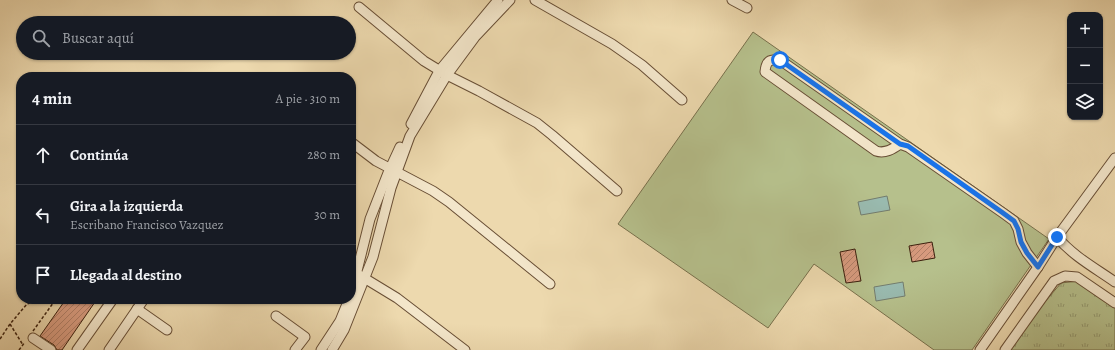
<!DOCTYPE html>
<html lang="es">
<meta charset="utf-8">
<style>
:root{--surface:#171b24;--page:#20242c;--text:#f1f3f6;--muted:#9ea1a6;--line:#363941}
body{margin:0;font-family:Alegreya,serif;background:var(--page);color:var(--text)}
.controls{position:absolute;right:12px;top:12px;display:grid;overflow:hidden;border-radius:8px;box-shadow:0 1px 3px #0004}
.controls button{width:36px;height:36px;display:grid;place-items:center;padding:0;border:0;border-bottom:1px solid var(--line);background:var(--surface);color:var(--text);font:20px sans-serif}
.stop{position:absolute;width:12px;height:12px;margin:-9px;border:3px solid #1a73e8;border-radius:50%;background:#fff}
.stop.end{background:#1a73e8;border-color:#fff;box-shadow:0 1px 4px #0008}
.list{margin:0;padding:0;list-style:none}
h2{display:flex;justify-content:space-between;align-items:center;height:52px;margin:0;padding:0 16px;font-size:17px}
h2 small{font-size:13px;font-weight:400;color:var(--muted)}
.list li{display:grid;grid-template-columns:26px 1fr auto;gap:12px;align-items:center;box-sizing:border-box;height:60px;padding:0 16px;border-top:1px solid var(--line)}
.list b{display:block;font-size:15px;white-space:nowrap}
.list p{margin:0;font-size:13px;white-space:nowrap;color:var(--muted)}
.list em{font-size:13px;font-style:normal;color:var(--muted)}
.icon{flex:none;width:22px;height:22px;fill:none;stroke:currentColor;stroke-width:2;stroke-linecap:round;stroke-linejoin:round}
.map{position:relative;flex:none;width:1115px;height:350px;overflow:hidden}
.search{position:absolute;background:var(--surface);box-shadow:0 1px 3px #0004;left:16px;top:16px;width:340px;height:44px;display:flex;align-items:center;gap:10px;box-sizing:border-box;padding:0 14px;border-radius:22px;color:var(--muted);font-size:15px}
.panel{position:absolute;background:var(--surface);box-shadow:0 1px 3px #0004;left:16px;top:72px;width:340px;height:232px;border-radius:16px}
.map>svg:first-child{display:block}
.grass{fill:#b6c08c;stroke:#78704c}
.park{fill:url(#park-tufts);stroke:#78704c}
.water{fill:#99baaf;stroke:#737c6e}
.building{fill:url(#building-hatch);stroke:#3b1f0d}
.lines{fill:none;stroke-linecap:round;stroke-linejoin:round}
.minor-casing{stroke:#684e35;stroke-width:11}
.path{stroke:#3b1f0d;stroke-width:1.5;stroke-dasharray:3 2;stroke-linecap:butt}
.minor{stroke:#f3e6ca;stroke-width:9}
.route{stroke:#1a73e8;stroke-width:5}
</style>
<div class="map">
<svg width="1115" height="350" viewBox="0 0 1115 350">
<defs>
<pattern id="park-tufts" width="24" height="20" patternUnits="userSpaceOnUse"><rect width="24" height="20" fill="#b6c08c"/><path d="M3 7l-1-3M5 7V3M7 7l1-3M15 17l-1-3M17 17v-4M19 17l1-3" fill="none" stroke="#959b71"/></pattern>
<pattern id="building-hatch" width="6" height="6" patternUnits="userSpaceOnUse"><rect width="6" height="6" fill="#d89b7f"/><path d="M-1 1l2-2M0 6l6-6M5 7l2-2" fill="none" stroke="#b07e66"/></pattern>
</defs>
<rect width="100%" height="100%" fill="#edd9ae"/>
<filter id="stains"><feTurbulence type="fractalNoise" baseFrequency=".005" numOctaves="4"/><feColorMatrix values="0 0 0 0 .2 0 0 0 0 .09 0 0 0 0 .02 0 0 0 .5 -.17"/></filter>
<radialGradient id="worn" r=".72"><stop offset=".6" stop-color="#630" stop-opacity="0"/><stop offset="1" stop-color="#630" stop-opacity=".3"/></radialGradient>
<polygon class="grass" points="753,32 1049,239 972,350 934,350 814,264 768,328 618,224"/>
<polygon class="park" points="1079,281 1115,306 1115,350 1010,350 1044,303 1061,283"/>
<g class="water">
<polygon points="887,196 890,210 861,215 858,202"/>
<polygon points="903,282 905,296 876,301 874,287"/>
</g>
<g class="building">
<polygon points="932,242 935,258 912,262 909,246"/>
<polygon points="855,249 861,281 846,283 840,252"/>
<polygon points="66,299 97,299 62,350 57,350 54,345 40,336"/>
</g>
<g class="lines">
<g class="minor-casing">
<g id="minor">
<polyline points="535,0 612,44 642,65 682,100"/>
<polyline points="732,0 747,8"/>
<polyline points="359,7 424,61 447,75 479,91 537,123 552,135 617,191"/>
<polyline points="411,124 439,71 498,0"/>
<polyline points="351,142 376,161 433,191 449,202 550,284"/>
<path d="M900,144L780,60C769,59 766,61 765,72L876,151C885,154 893,149 900,144L908,147L1003,213L1014,221L1018,229L1021,242L1027,253L1038,267"/>
<path d="M1057,237C1073,256 1095,268 1115,282"/>
<polyline points="351,270 397,298 465,350"/>
<polyline points="351,295 370,219 388,173 400,147"/>
<polyline points="137,309 167,330"/>
<polyline points="276,316 305,337 295,350"/>
<polyline points="33,338 51,350"/>
<polyline points="77,350 113,299"/>
<polyline points="109,350 144,299"/>
<polyline points="321,350 340,321 349,299"/>
<polyline points="332,350 344,330 373,257 391,188 410,136 447,75 475,37 510,0"/>
<polyline points="980,350 1038,267 1057,237 1115,158"/>
<polyline points="1005,350 1054,281 1065,276 1077,277 1115,303"/>
</g>
</g>
<g class="path">
<polyline points="10,324 23,345"/>
<polyline points="33,331 56,299"/>
<polyline points="0,339 10,324 27,304 38,299"/>
<polyline points="19,350 25,342"/>
</g>
<use href="#minor" class="minor"/>
</g>
<g class="lines">
<polyline class="route" points="780,60 900,144 908,146 1003,213 1014,221 1018,229 1021,242 1027,253 1038,267 1057,237"/>
</g>
<rect width="100%" height="100%" filter="url(#stains)"/>
<rect width="100%" height="100%" fill="url(#worn)"/>
</svg>
<div class="controls">
<button>+</button>
<button>−</button>
<button><svg class="icon" aria-label="layers" viewBox="0 0 24 24"><path d="M12 4l9 5-9 5-9-5zM3 14l9 5 9-5"/></svg></button>
</div>
<div class="stop" style="left:780px;top:60px"></div>
<div class="stop end" style="left:1057px;top:237px"></div>
<div class="search"><svg class="icon" aria-label="search" viewBox="0 0 24 24"><circle cx="10" cy="10" r="6"/><path d="M15 15l6 6"/></svg>Buscar aquí</div>
<section class="panel">
<h2>4 min<small>A pie · 310 m</small></h2>
<ul class="list">
<li><svg class="icon" aria-label="ahead" viewBox="0 0 24 24"><path d="M12 20V5M6 11l6-6 6 6"/></svg><div><b>Continúa</b></div><em>280 m</em></li>
<li><svg class="icon" aria-label="left" viewBox="0 0 24 24"><path d="M17 20v-9H6M10 6l-5 5 5 5"/></svg><div><b>Gira a la izquierda</b><p>Escribano Francisco Vazquez</p></div><em>30 m</em></li>
<li><svg class="icon" aria-label="arrive" viewBox="0 0 24 24"><path d="M6 21V4h12l-3 4 3 4H6"/></svg><div><b>Llegada al destino</b></div></li>
</ul>
</section>
</div>
